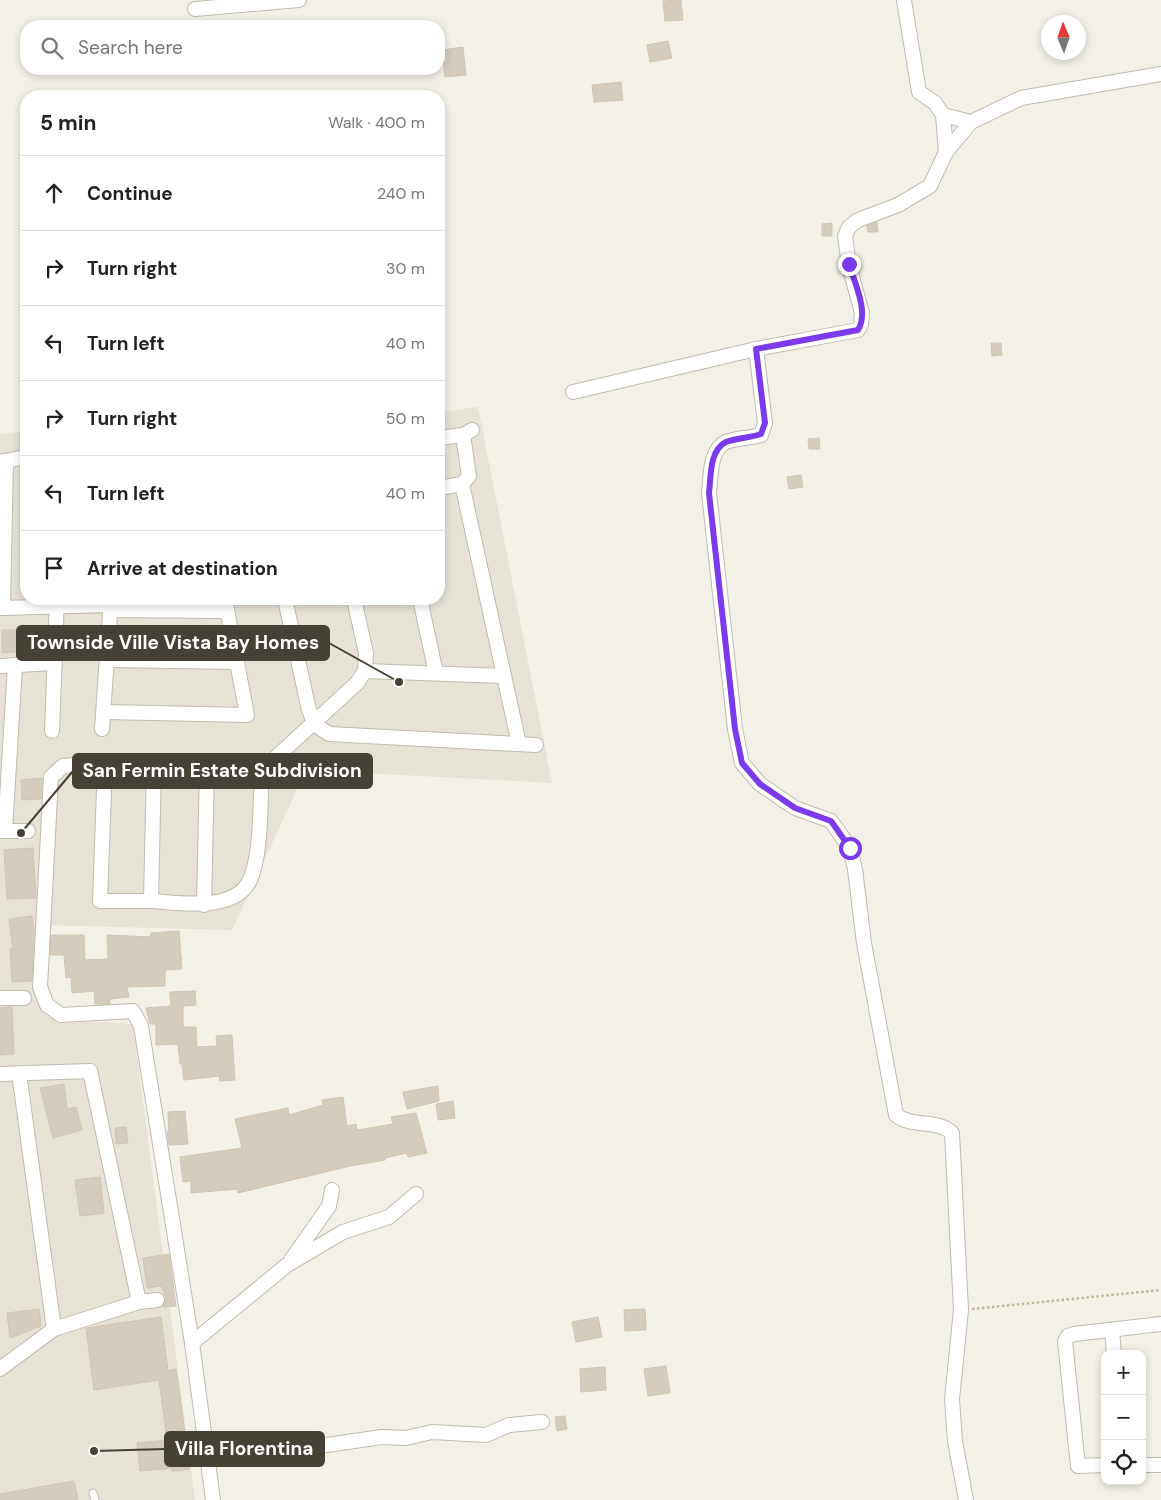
<!DOCTYPE html>
<meta charset="utf-8">
<style>
:root{--surface:#fff;--page:#f2f2f2;--text:#222;--muted:#767676;--line:#e0e0e0}
body{margin:0;font-family:"DM Sans",sans-serif;background:var(--page);color:var(--text)}
.controls{position:absolute;right:15px;bottom:15px;display:grid;overflow:hidden;border-radius:10px;box-shadow:0 2px 8px #0003}
.controls button{width:45px;height:45px;display:grid;place-items:center;padding:0;border:0;border-bottom:1px solid var(--line);background:var(--surface);color:var(--text);font:25px sans-serif}
.compass{position:absolute;left:1041px;top:15px;width:45px;height:45px;border-radius:50%;background:var(--surface);box-shadow:0 2px 8px #0003;rotate:358deg}
.stop{position:absolute;width:15px;height:15px;margin:-11px;border:4px solid #7c3aed;border-radius:50%;background:#fff}
.stop.end{background:#7c3aed;border-color:#fff;box-shadow:0 1px 5px #0008}
.list{margin:0;padding:0;list-style:none}
h2{display:flex;justify-content:space-between;align-items:center;height:65px;margin:0;padding:0 20px;font-size:21px}
h2 small{font-size:16px;font-weight:400;color:var(--muted)}
.list li{display:grid;grid-template-columns:32px 1fr auto;gap:15px;align-items:center;box-sizing:border-box;height:75px;padding:0 20px;border-top:1px solid var(--line)}
.list b{display:block;font-size:19px;white-space:nowrap}
.list em{font-size:16px;font-style:normal;color:var(--muted)}
.icon{flex:none;width:28px;height:28px;fill:none;stroke:currentColor;stroke-width:2;stroke-linecap:round;stroke-linejoin:round}
.map{position:relative;flex:none;width:1161px;height:1500px;overflow:hidden}
.search{position:absolute;background:var(--surface);box-shadow:0 2px 8px #0003;left:20px;top:20px;width:425px;height:55px;display:flex;align-items:center;gap:12px;box-sizing:border-box;padding:0 18px;border-radius:20px;color:var(--muted);font-size:19px}
.panel{position:absolute;background:var(--surface);box-shadow:0 2px 8px #0003;left:20px;top:90px;width:425px;height:515px;border-radius:20px}
.map>svg:first-child{display:block}
.residential{fill:#e7e2d6}
.building{fill:#d4ccbd;stroke:#cfc5b1}
.lines{fill:none;stroke-linecap:round;stroke-linejoin:round}
.lane-casing{stroke:#c1bbad;stroke-width:9}
.street-casing{stroke:#c1bbad;stroke-width:16}
.path{stroke:#bfb59c;stroke-width:2.5;stroke-dasharray:2.5 2.5;stroke-linecap:butt}
.lane{stroke:#fff;stroke-width:7}
.street{stroke:#fff;stroke-width:14}
.route{stroke:#7c3aed;stroke-width:6}
.leader{fill:none;stroke:#464136;stroke-width:2}
.callout-dot{fill:#464136;stroke:#fff;stroke-width:2}
.callout{fill:#464136;stroke:#464136;stroke-width:2}
.callout-label{font-size:19px;text-anchor:middle;font-weight:bold;fill:#fff}
</style>
<div class="map">
<svg width="1161" height="1500" viewBox="0 0 1161 1500">
<rect width="100%" height="100%" fill="#f3f0e7"/>
<polygon class="residential" points="478,407 552,783 306,770 232,930 38,925 37,995 41,1010 54,1019 133,1024 195,1500 0,1500 0,434 26,431 26,599 439,599 439,412"/>
<g class="building">
<polygon points="681,0 683,20 665,21 663,1"/>
<polygon points="668,41 672,58 650,62 647,45"/>
<polygon points="463,47 466,75 445,77 442,50"/>
<polygon points="621,82 623,100 594,102 592,85"/>
<polygon points="877,222 878,232 868,232 867,226"/>
<polygon points="832,223 832,236 822,236 822,224"/>
<polygon points="991,343 1001,343 1002,355 992,356"/>
<polygon points="819,438 820,449 809,449 808,439"/>
<polygon points="801,475 803,487 789,489 787,477"/>
<polygon points="45,626 45,650 2,653 2,630 31,630 31,627"/>
<polygon points="42,778 41,799 22,800 21,780"/>
<polygon points="33,848 36,898 7,899 4,850"/>
<polygon points="32,916 34,932 32,981 12,982 10,949 13,949 9,919"/>
<polygon points="179,931 182,969 165,970 165,986 127,987 129,997 110,999 110,1004 95,1004 94,991 72,993 71,977 66,978 64,955 50,955 51,935 84,935 85,960 108,959 107,935 151,937 151,933"/>
<polygon points="195,991 196,1005 183,1006 183,1027 196,1027 197,1047 217,1046 216,1036 232,1035 235,1080 220,1081 219,1076 184,1080 182,1064 180,1064 178,1044 156,1045 156,1024 150,1024 146,1008 171,1006 170,992"/>
<polygon points="12,1007 14,1054 0,1055 0,1008"/>
<polygon points="64,1084 67,1109 76,1107 82,1130 53,1138 40,1088"/>
<polygon points="438,1086 439,1101 407,1109 403,1092"/>
<polygon points="343,1097 347,1126 356,1124 357,1130 393,1124 391,1117 416,1113 427,1153 408,1157 407,1153 385,1158 385,1160 350,1166 238,1193 237,1189 191,1193 191,1181 183,1182 180,1157 242,1148 235,1119 288,1108 289,1115 323,1105 322,1100"/>
<polygon points="453,1101 455,1118 438,1120 436,1104"/>
<polygon points="185,1111 188,1144 169,1145 167,1132 169,1132 168,1112"/>
<polygon points="126,1127 128,1143 116,1144 115,1128"/>
<polygon points="100,1177 104,1213 80,1216 75,1180"/>
<polygon points="169,1254 176,1306 163,1307 166,1300 162,1286 147,1288 143,1258"/>
<polygon points="39,1309 41,1326 10,1338 7,1313"/>
<polygon points="645,1309 646,1330 625,1331 624,1310"/>
<polygon points="161,1317 168,1371 176,1369 190,1469 172,1471 171,1468 140,1471 137,1443 167,1440 159,1380 94,1390 86,1328"/>
<polygon points="598,1317 602,1337 576,1342 572,1322"/>
<polygon points="666,1366 670,1393 648,1396 644,1369"/>
<polygon points="605,1367 606,1390 581,1392 580,1369"/>
<polygon points="565,1416 567,1429 557,1431 555,1417"/>
<polygon points="74,1481 78,1500 0,1500 0,1494"/>
</g>
<g class="lines">
<g class="lane-casing">
<polyline id="lane" points="93,1493 95,1500"/>
</g>
<g class="street-casing">
<g id="street">
<polyline points="904,0 919,92 935,103 943,115 971,122"/>
<polyline points="195,9 299,0"/>
<polyline points="943,115 946,152"/>
<polyline points="573,392 756,349"/>
<polyline points="439,438 463,435 472,430"/>
<polyline points="0,462 26,457"/>
<polyline points="462,484 519,744"/>
<polyline points="439,488 462,484 469,476 463,435"/>
<polyline points="285,599 308,706 314,724 329,734 536,745"/>
<polyline points="420,599 436,673"/>
<polyline points="0,608 110,605"/>
<polyline points="3,608 6,461"/>
<polyline points="110,610 227,611"/>
<polyline points="108,660 237,662"/>
<polyline points="0,666 55,663"/>
<polyline points="365,671 504,676"/>
<polyline points="105,712 247,715 225,599"/>
<polyline points="102,729 111,599"/>
<polyline points="52,731 57,599"/>
<path d="M105,762L100,901C118,901 136,901 153,901C183,903 240,913 252,875C262,846 260,797 262,765"/>
<polyline points="0,831 28,831"/>
<polyline points="5,831 15,665"/>
<polyline points="151,901 154,765"/>
<polyline points="204,905 207,767"/>
<polyline points="0,998 24,998"/>
<polyline points="19,1073 54,1329"/>
<polyline points="0,1074 90,1071 139,1302"/>
<polyline points="291,1260 329,1206 332,1190"/>
<polyline points="1112,1330 1114,1354"/>
<polyline points="192,1343 287,1265 343,1232 389,1217 416,1194"/>
<polyline points="0,1369 54,1329 139,1302 157,1300"/>
<polyline points="207,1456 247,1450 299,1449 382,1437 406,1438 432,1432 486,1435 509,1425 542,1422"/>
<polyline points="1105,1465 1078,1466 1065,1341 1068,1336 1074,1334 1161,1324"/>
<polyline points="1142,1465 1161,1465"/>
<polyline points="213,1500 192,1343 141,1026 133,1011 61,1015 47,1005 40,987 51,777 63,766 105,762 207,767 262,765 272,761 357,683 365,671 366,653 354,599"/>
<path d="M966,1500L955,1441L952,1399L961,1310L952,1133C938,1119 912,1128 896,1115L864,943L855,869L850,848L831,821L795,808L760,784L742,763L735,729L709,493C711,478 709,450 726,442C736,438 750,438 761,435L765,423L756,349L858,330L861,324L862,313L849,265L845,236L849,227L858,220L898,205L930,186L946,152L971,122L1021,98L1161,74"/>
</g>
</g>
<polyline class="path" points="972,1309 1161,1290"/>
<use href="#lane" class="lane"/>
<use href="#street" class="street"/>
</g>
<g class="lines">
<path class="route" d="M849,264C855,284 869,312 858,330L756,349L765,423L761,434C750,438 736,438 726,442C709,450 711,478 709,493L735,729L742,763L760,784L795,808L831,821L850,848"/>
</g>
<path class="leader" d="M399 682L329 643M21 833L73 771M94 1451L165 1449"/>
<g class="callout-dot">
<circle cx="399" cy="682" r="5"/>
<circle cx="21" cy="833" r="5"/>
<circle cx="94" cy="1451" r="5"/>
</g>
<g class="callout">
<rect x="17" y="626" width="312" height="34" rx="5"/>
<rect x="73" y="754" width="299" height="34" rx="5"/>
<rect x="165" y="1432" width="159" height="34" rx="5"/>
</g>
<g class="callout-label">
<text x="173" y="649">Townside Ville Vista Bay Homes</text>
<text x="222" y="777">San Fermin Estate Subdivision</text>
<text x="244" y="1455">Villa Florentina</text>
</g>
</svg>
<div class="controls">
<button>+</button>
<button>−</button>
<button><svg class="icon" aria-label="locate" viewBox="0 0 24 24"><circle cx="12" cy="12" r="6"/><path d="M12 2v4M12 18v4M2 12h4M18 12h4"/></svg></button>
</div>
<svg class="compass" viewBox="-18 -18 36 36"><path d="M0-13l5 13h-10z" fill="#e53935"/><path d="M0 13l5-13h-10z" fill="#767676"/></svg>
<div class="stop" style="left:850px;top:848px"></div>
<div class="stop end" style="left:849px;top:264px"></div>
<div class="search"><svg class="icon" aria-label="search" viewBox="0 0 24 24"><circle cx="10" cy="10" r="6"/><path d="M15 15l6 6"/></svg>Search here</div>
<section class="panel">
<h2>5 min<small>Walk · 400 m</small></h2>
<ul class="list">
<li><svg class="icon" aria-label="ahead" viewBox="0 0 24 24"><path d="M12 20V5M6 11l6-6 6 6"/></svg><div><b>Continue</b></div><em>240 m</em></li>
<li><svg class="icon" aria-label="right" viewBox="0 0 24 24"><path d="M7 20v-9h11M14 6l5 5-5 5"/></svg><div><b>Turn right</b></div><em>30 m</em></li>
<li><svg class="icon" aria-label="left" viewBox="0 0 24 24"><path d="M17 20v-9H6M10 6l-5 5 5 5"/></svg><div><b>Turn left</b></div><em>40 m</em></li>
<li><svg class="icon" aria-label="right" viewBox="0 0 24 24"><path d="M7 20v-9h11M14 6l5 5-5 5"/></svg><div><b>Turn right</b></div><em>50 m</em></li>
<li><svg class="icon" aria-label="left" viewBox="0 0 24 24"><path d="M17 20v-9H6M10 6l-5 5 5 5"/></svg><div><b>Turn left</b></div><em>40 m</em></li>
<li><svg class="icon" aria-label="arrive" viewBox="0 0 24 24"><path d="M6 21V4h12l-3 4 3 4H6"/></svg><div><b>Arrive at destination</b></div></li>
</ul>
</section>
</div>
